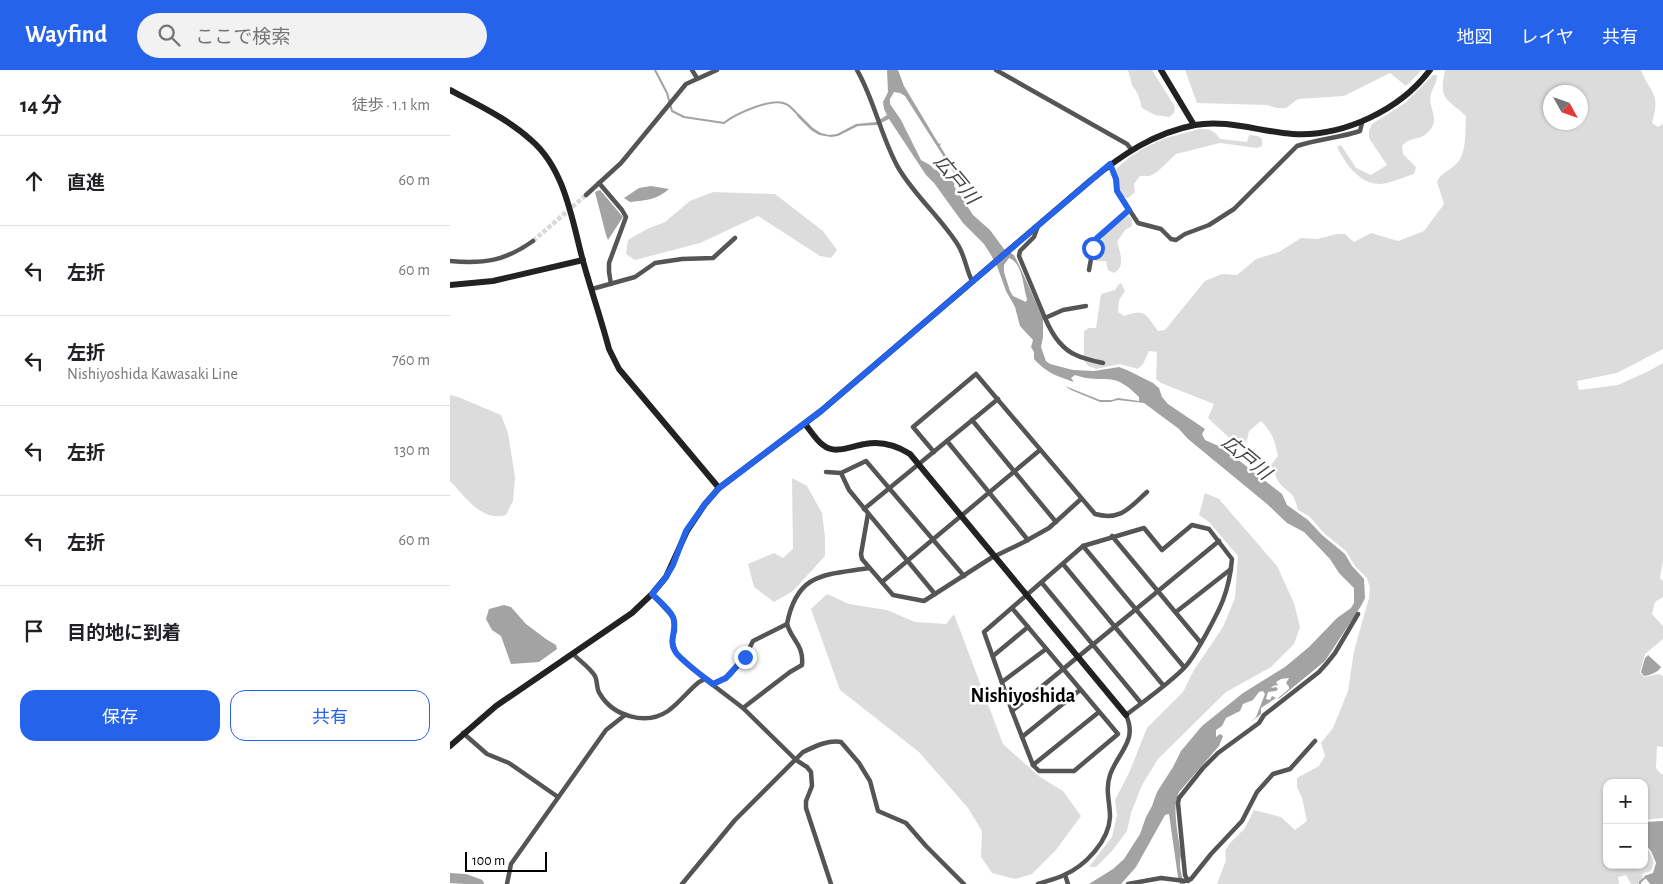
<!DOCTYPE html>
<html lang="ja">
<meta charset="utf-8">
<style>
:root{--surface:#fff;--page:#f2f2f2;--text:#202124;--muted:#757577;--line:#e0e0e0;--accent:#2563eb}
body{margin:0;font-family:"Alegreya Sans","Noto Sans JP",sans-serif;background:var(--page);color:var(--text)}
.controls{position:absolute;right:15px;bottom:15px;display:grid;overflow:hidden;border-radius:10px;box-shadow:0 1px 4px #0004}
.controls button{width:45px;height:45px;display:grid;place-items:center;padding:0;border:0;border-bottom:1px solid var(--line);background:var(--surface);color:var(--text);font:25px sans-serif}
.compass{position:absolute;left:1093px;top:15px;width:45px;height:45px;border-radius:50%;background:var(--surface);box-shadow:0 1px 4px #0004;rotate:130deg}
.scale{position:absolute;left:15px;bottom:12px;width:82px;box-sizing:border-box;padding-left:5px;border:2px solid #000;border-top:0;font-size:14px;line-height:18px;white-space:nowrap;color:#000;-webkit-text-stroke:4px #fff;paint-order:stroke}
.stop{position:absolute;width:15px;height:15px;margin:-11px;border:4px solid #2563eb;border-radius:50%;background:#fff}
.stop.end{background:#2563eb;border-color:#fff;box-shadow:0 1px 5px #0008}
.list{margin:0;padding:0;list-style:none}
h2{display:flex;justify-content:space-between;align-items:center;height:65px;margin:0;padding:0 20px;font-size:21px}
h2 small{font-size:16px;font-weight:400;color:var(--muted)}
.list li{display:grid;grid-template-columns:32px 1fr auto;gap:15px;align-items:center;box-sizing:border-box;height:90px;padding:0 20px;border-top:1px solid var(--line)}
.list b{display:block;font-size:19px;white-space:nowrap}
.list p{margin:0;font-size:16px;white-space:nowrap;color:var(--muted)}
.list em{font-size:16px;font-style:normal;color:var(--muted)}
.actions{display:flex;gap:10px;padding:15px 20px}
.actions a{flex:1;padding:11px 0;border:1px solid var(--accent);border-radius:15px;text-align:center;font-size:18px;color:var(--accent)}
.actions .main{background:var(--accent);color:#fff}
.icon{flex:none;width:28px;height:28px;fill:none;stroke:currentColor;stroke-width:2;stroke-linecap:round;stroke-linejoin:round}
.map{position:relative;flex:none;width:1213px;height:814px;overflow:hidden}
header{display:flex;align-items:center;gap:30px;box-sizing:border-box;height:70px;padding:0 25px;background:var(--accent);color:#fff}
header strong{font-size:24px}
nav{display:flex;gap:28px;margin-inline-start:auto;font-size:18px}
.search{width:350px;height:45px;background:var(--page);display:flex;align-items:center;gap:12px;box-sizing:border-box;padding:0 18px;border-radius:28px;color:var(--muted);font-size:19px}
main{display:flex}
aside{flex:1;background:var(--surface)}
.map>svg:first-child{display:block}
.green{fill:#dcdcdc;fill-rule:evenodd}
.water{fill:#a3a3a3;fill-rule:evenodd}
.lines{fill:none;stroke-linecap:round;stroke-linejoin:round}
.stream{stroke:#a3a3a3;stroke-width:2}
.river{stroke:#a3a3a3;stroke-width:10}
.street-tunnel{stroke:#d9d9d9;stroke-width:4.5;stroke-dasharray:4.5 2;stroke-linecap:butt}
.street{stroke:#555;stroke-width:4.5}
.secondary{stroke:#222;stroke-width:6}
.route{stroke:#2563eb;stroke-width:6}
.labels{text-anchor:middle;stroke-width:5;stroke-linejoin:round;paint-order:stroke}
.water-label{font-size:19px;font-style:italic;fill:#444;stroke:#fff}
.quarter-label{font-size:20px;font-weight:bold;fill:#000;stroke:#fff}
</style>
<header>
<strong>Wayfind</strong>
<div class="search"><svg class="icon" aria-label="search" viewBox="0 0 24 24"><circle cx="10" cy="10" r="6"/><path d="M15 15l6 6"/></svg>ここで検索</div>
<nav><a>地図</a><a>レイヤ</a><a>共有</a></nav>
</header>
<main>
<aside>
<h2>14 分<small>徒歩 · 1.1 km</small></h2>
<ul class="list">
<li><svg class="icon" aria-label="ahead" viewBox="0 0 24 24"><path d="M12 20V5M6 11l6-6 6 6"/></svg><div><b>直進</b></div><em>60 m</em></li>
<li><svg class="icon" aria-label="left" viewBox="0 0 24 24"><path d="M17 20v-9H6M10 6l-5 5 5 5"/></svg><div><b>左折</b></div><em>60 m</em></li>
<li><svg class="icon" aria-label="left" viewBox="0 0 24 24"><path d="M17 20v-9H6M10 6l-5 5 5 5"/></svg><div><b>左折</b><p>Nishiyoshida Kawasaki Line</p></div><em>760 m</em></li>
<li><svg class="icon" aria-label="left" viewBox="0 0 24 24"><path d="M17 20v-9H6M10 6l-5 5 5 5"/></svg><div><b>左折</b></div><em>130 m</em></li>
<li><svg class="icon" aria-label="left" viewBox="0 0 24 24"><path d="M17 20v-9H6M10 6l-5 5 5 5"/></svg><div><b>左折</b></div><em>60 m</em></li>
<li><svg class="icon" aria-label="arrive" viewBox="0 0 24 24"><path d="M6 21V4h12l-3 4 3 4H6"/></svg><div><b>目的地に到着</b></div></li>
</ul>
<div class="actions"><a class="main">保存</a><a>共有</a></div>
</aside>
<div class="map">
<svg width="1213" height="814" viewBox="0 0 1213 814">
<rect width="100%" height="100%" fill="#fff"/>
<g class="green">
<polygon points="678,0 702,0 725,37 724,43 719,47 705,45 692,38 688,24 682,15"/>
<polygon points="735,0 972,0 956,16 940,3 894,26 848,29 836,38 827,38 817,35 747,33"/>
<path d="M995,0H1191C1201,25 1211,22 1202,53L1208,57L1213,54V279L1167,303L1127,311L1129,320L1168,315L1199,301L1213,293V491L1210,508L1213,511V527L1205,532L1202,544L1213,556V569L1195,584L1190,602L1194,607L1209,604L1213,606V677L1207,676L1206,698L1211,704H1213V748L1194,750V713H1157V795H1194V776L1200,782L1204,793L1201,801L1192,804L1193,808L1188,814H1181L1176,805L1168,807L1169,814H767L776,790L775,781L780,773L795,758L804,740L831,747L845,760L857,751L852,728L847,717V708L869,696L875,686L871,673L883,658L898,621L904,581L919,528L920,518L917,508L905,496L896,481L874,463L859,446L848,440C844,425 844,426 833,417C827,412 824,401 821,395L828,386C825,371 822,362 811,351L799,361L797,370L788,376L758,348L764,334L711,313L706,309L707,282L699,281L693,294L688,299L670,294L646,299L638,296L634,290V261L639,258H646L651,224L665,220L668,215L671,213L675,221L669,230L668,242L674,246C696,238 695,244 708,261L715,260L755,211L772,204L787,205L806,189L829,182L851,168L867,169L887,164H895L904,172L921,163L948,171L974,161L994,134L987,112C991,102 1000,101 1007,93C1017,83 1015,60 1016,46C995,27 989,30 995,0ZM1100,22H1130V52H1100Z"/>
<path d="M983,5H987C987,13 983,17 981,24C977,39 993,50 976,64C967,71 961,66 952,76L953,84L966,97L964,104C954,107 941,113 930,114C909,114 895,93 887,77L891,75L906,98L921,105L937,95L919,68V61L922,54L955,33Z"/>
<path d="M750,59C760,59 764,60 770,69L797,72L799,65L808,66L812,69V76L807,78L770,73L726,84L707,102L700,106H690L684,114L685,122L678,128L673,127L670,121L665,100C693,74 713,68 750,59Z"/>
<polygon points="263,122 325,124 373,161 387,180 381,188 370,186 308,146 250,173 185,190 176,184 178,170 197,159 215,152 240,131"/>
<path d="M679,146L682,149V156L675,160L667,172C670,182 676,197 664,203L658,200L656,191H646V182L653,173L652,169L655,164L676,147Z"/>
<path d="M0,325L8,327L51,345L58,363L65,407L63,431L56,445C31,452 16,427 0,411Z"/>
<polygon points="342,408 357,416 372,443 375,467 375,486 343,521 324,532 304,517 298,494 324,483 333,488 343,479"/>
<polygon points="755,423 769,429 827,496 844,533 850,557 844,574 821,597 776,622 708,689 692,715 681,743 677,761 662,781 646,797 639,797 662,767 667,745 665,730 679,703 697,658 733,622 744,600 773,557 785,528 788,486 759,452 749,445"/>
<polygon points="377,524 399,534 437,540 465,552 496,554 504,544 553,674 590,707 613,721 631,746 606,780 582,804 565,809 542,803 531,787 532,761 518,738 469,682 390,620 361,539"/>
</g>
<g class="water">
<path d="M437,0H448L454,16L484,66L489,74L491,73L490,76L507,103L504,116L523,145L540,160L554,179L564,185L569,195L593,248V267L591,277L596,291L600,294L623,300L644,301L669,297L677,300L703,313L709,318L712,327L718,334L755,359L752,364L755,370L773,378L832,424L837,435L858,450L872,465L895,484L902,496L914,509L915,528L911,536L875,591L830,628L827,629L839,619V617L836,613L839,608L831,609L826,612L828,615L823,616L821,618L826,617L828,619L826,621L818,622L816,629L820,630L822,626L826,628L811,638V644L801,652L806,647L815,624L813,621L809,622L803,630L793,634L790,641L776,648L772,656L766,660V667L770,664L773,666L769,676L729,722C721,737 729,768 731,785C729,795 730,804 735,814H730L728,807L719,744L715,745L686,797L671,814H639L663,799L674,789L690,764L696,747L702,736L707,722L723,697L731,681L752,656L793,623L835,597L859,577L887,548L901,538L904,533V518L889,503L880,489L854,462L837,453L817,434L738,369L729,359L694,333L668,330L660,332H650L621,320L615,316L650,330H662L668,328L689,331V327C680,318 670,309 656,309C644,309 636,309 625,305L621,308L624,312C606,306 597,303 584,289V282L581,277L583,270L570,256L565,237L556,221L547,196L541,185L534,174L513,153L484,113L476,105L439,49L427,55L408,56L388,66L381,67L369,65L361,60L347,46L349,44L363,58L371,63L379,65L387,64L406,54L426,52L437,45L434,39L433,32L438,22ZM444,22L450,23L455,26L504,103L505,105L503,111H500L489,99L485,100L480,95L471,90L451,50L440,34V29ZM559,188C573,193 573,217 577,229L576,232L563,226L560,221L554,202V195Z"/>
<path d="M201,116L219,119C206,130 197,130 180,132L174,128L189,118Z"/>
<polygon points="150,120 173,147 158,170 156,165 145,122"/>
<polygon points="54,535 61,537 76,554 96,569 106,575 107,579 89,592 61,594 51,566 42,560 36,549 39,539"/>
<path d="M1198,585L1211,597C1208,602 1201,605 1194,606L1191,602L1195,588Z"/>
<polygon points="1213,751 1213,814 1200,814 1194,806 1203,803 1206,793 1201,781 1194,773 1194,752"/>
</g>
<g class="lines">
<g class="stream">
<path d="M205,0L217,23L222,41L234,47L274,53C285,44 322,27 336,34C341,36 346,43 350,47"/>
<polyline points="1190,814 1190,812 1196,807"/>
</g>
<polyline class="river" points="0,808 15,809 29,814"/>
<polyline class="street-tunnel" points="83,171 136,125"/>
<g class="street">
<polyline points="242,0 247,8"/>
<path d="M407,0C425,31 431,68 449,99C466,127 491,148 508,175C515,186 516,199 522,211"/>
<polyline points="546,0 677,74 681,79"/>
<path d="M660,94L666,109L667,121L688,153L711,159L721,169L726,170L735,164L759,155L784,139L847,76C868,69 889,68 910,61L912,53"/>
<polyline points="149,113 172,140 176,147 159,193 159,202 161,214"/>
<polyline points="136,125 171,93 236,14 267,0"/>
<polyline points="588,156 584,167 570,181 569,186 595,248"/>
<path d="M0,191C34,194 55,191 83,171"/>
<polyline points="639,200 643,178 647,169 679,140"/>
<polyline points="142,219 185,207 205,193 232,189 263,188 285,168"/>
<path d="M636,236L613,240L595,248C601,262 611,279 626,285C634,289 644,291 653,293"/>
<polyline points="522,350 606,452"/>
<polyline points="497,371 578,470"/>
<path d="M484,382L463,357L526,304L645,444C671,451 679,438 697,422"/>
<polyline points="376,402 391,403 416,391 514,506"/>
<polyline points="391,403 399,420 485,524"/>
<polyline points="414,439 548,329"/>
<polyline points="418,444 411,484 412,489 443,525 474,531 541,488 574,472 599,458 631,429"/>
<polyline points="662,466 751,573"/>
<polyline points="633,476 734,597"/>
<polyline points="613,494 713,615"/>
<polyline points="432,512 590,380"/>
<polyline points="592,513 691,633"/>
<polyline points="202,524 223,547 225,560 222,571 226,583 255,609 293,638 346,690 357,697 361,702 362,716 356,731 356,738 381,814"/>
<path d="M562,538L668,664L624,701H589L583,695L562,641L534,562L633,476L694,458L712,480L742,455L759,459L782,489C779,523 770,539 754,568C748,578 743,588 735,597C720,613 694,631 676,645C688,671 668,682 660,705C655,720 660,732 660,747C659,771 635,796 614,805C606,809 597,811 588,814"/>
<polyline points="726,542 781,499"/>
<path d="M123,584C130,591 140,598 145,606C148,612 146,619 150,624C163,646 196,656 218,641C229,633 238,621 249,612L255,609"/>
<polyline points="543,586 578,557"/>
<polyline points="552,612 596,579"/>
<polyline points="263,614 280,605 295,587 303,571 337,554"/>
<path d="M293,638L340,602L352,595C354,575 342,571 337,554C347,502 375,505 419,498"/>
<polyline points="562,641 769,471"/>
<polyline points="13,663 37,684 59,693 108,727"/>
<polyline points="572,667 630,620"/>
<polyline points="583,695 649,642"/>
<polyline points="615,805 618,814"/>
<polyline points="738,811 735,805 728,733 729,728 753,698 768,683 809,653 814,645 869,602 877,593 885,583 908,544"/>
<polyline points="57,814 61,794 156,660 175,645"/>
<path d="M232,814L285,750L353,682C366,676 377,670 391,672L409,693L420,711L428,741L456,753L476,776L514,814"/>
<polyline points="678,814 711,808 735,811 741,809 761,784 792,751 807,722 823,704 840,699 865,671"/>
</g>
<g class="secondary">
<polyline points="711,0 744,55"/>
<path d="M0,20C28,35 58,49 81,70C115,99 122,150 133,191C141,220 151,249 159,279L169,299L269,418"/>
<polyline points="0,215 43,211 133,190"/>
<path d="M355,354C361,361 366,370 373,375C385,385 401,376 415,374C431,371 446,375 460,384L676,645"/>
<path d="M0,676L46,636L182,543L202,524L216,507L237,461L255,434L269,418L371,341L641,110C673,84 704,63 745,55C777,49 811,62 843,64C893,67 950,40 980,0"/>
</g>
</g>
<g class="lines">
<path class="route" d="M295,587L276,608L263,614C255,608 229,589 225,581C218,570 228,559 223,547C219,539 209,531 202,524L216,507L223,495L236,461L255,434L269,418L371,341L660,94L666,109L667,121L679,140L647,168L643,178"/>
</g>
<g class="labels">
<g class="water-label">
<text transform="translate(507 109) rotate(50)" y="7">広戸川</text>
<text transform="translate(797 387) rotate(40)" y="7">広戸川</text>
</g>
<g class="quarter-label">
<text x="573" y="632">Nishiyoshida</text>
</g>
</g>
</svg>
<div class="controls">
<button>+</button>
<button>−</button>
</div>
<svg class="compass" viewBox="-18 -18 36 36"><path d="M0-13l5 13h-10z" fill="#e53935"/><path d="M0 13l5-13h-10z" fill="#757577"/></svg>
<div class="scale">100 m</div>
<div class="stop" style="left:643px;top:178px"></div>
<div class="stop end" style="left:295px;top:587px"></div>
</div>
</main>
